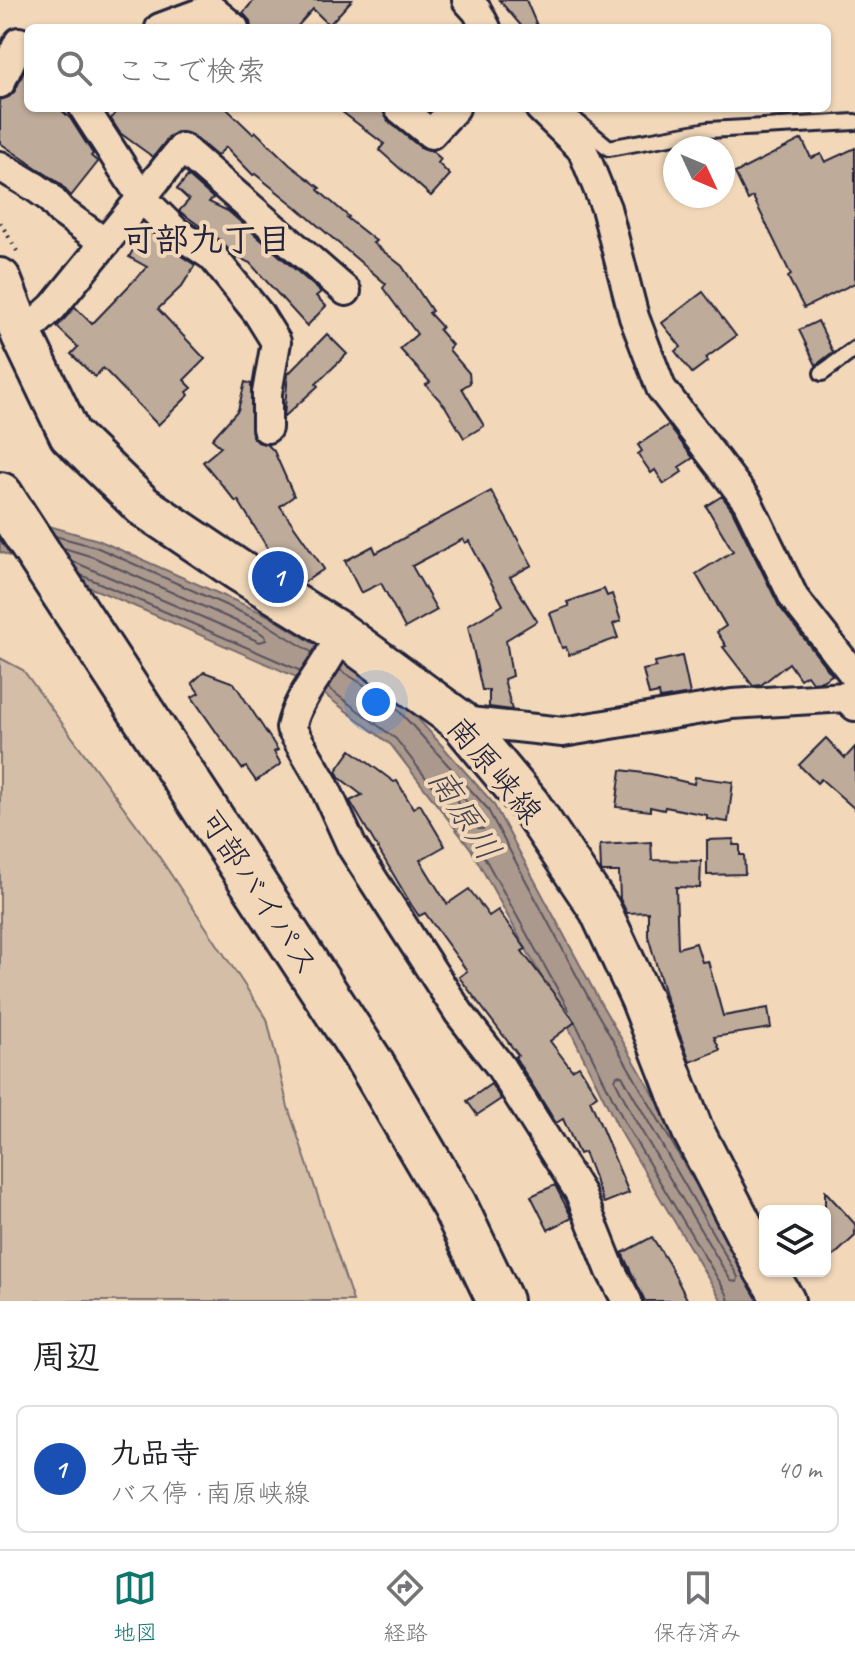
<!DOCTYPE html>
<html lang="ja">
<meta charset="utf-8">
<style>
:root{--surface:#fff;--page:#f2f2f2;--text:#202124;--muted:#757577;--line:#e0e0e0;--accent:#0f766e}
body{margin:0;font-family:Caveat,"Klee One",sans-serif;background:var(--page);color:var(--text)}
.controls{position:absolute;right:24px;bottom:24px;display:grid;overflow:hidden;border-radius:12px;box-shadow:0 2px 6px #0004}
.controls button{width:72px;height:72px;display:grid;place-items:center;padding:0;border:0;border-bottom:2px solid var(--line);background:var(--surface);color:var(--text);font:40px sans-serif}
.compass{position:absolute;left:663px;top:136px;width:72px;height:72px;border-radius:50%;background:var(--surface);box-shadow:0 2px 6px #0004;rotate:134deg}
.you{position:absolute;left:376px;top:702px;width:28px;height:28px;margin:-20px;border:6px solid #fff;border-radius:50%;background:#1a73e8;box-shadow:0 0 0 12px #1a73e833}
.badge{display:grid;place-items:center;width:52px;height:52px;border-radius:50%;background:var(--accent);color:#fff;font-size:26px;font-weight:700}
.pin{position:absolute;translate:-50% -50%;border:4px solid #fff;box-shadow:0 2px 8px #0006}
.list{margin:0;padding:0;list-style:none}
h2{display:flex;justify-content:space-between;align-items:center;height:104px;margin:0;padding:0 32px;font-size:34px}
h2 small{font-size:26px;font-weight:400;color:var(--muted)}
.list li{display:grid;grid-template-columns:52px 1fr auto;gap:24px;align-items:center;box-sizing:border-box;height:128px;margin:0 16px 16px;padding:0 16px;border:2px solid var(--line);border-radius:12px}
.list b{display:block;font-size:30px;white-space:nowrap}
.list p{margin:0;font-size:26px;white-space:nowrap;color:var(--muted)}
.list em{font-size:26px;font-style:normal;color:var(--muted)}
.icon{flex:none;width:44px;height:44px;fill:none;stroke:currentColor;stroke-width:2;stroke-linecap:round;stroke-linejoin:round}
.map{position:relative;flex:none;width:855px;height:1301px;overflow:hidden}
.search{position:absolute;background:var(--surface);box-shadow:0 2px 6px #0004;left:24px;right:24px;top:24px;height:88px;display:flex;align-items:center;gap:20px;box-sizing:border-box;padding:0 28px;border-radius:12px;color:var(--muted);font-size:30px}
.sheet{height:248px;background:var(--surface)}
nav{display:flex;justify-content:space-around;align-items:center;box-sizing:border-box;height:112px;border-top:2px solid var(--line);background:var(--surface);font-size:22px;color:var(--muted)}
nav a{display:grid;justify-items:center;gap:4px}
nav .on{color:var(--accent)}
.map>svg:first-child{display:block}
.green{fill:#d4bea7;stroke:#7b7071;stroke-width:2}
.water{fill:#ab998e;stroke:#74696d;stroke-width:2}
.lines{fill:none;stroke-linecap:round;stroke-linejoin:round}
.shore{stroke:#59525c;stroke-width:2}
.building{fill:#beab9a;stroke:#22223b;stroke-width:2}
.lane-casing{stroke:#22223b;stroke-width:20}
.street-casing{stroke:#22223b;stroke-width:34}
.secondary-casing{stroke:#22223b;stroke-width:46}
.highway-casing{stroke:#22223b;stroke-width:50}
.path{stroke:#22223b;stroke-width:4;stroke-dasharray:2 6;stroke-linecap:butt}
.lane{stroke:#f2d8b9;stroke-width:14}
.street{stroke:#f2d8b9;stroke-width:28}
.secondary{stroke:#f2d8b9;stroke-width:40}
.highway{stroke:#f2d8b9;stroke-width:44}
.labels{text-anchor:middle;stroke-width:8;stroke-linejoin:round;paint-order:stroke}
.street-label{font-size:32px;fill:#22223b;stroke:#f2d8b9}
.neighbourhood-label{font-size:34px;font-weight:bold;fill:#22223b;stroke:#f2d8b9}
.water-label{font-size:34px;font-style:italic;fill:#4b4654;stroke:#f2d8b9}
</style>
<div class="map">
<svg width="855" height="1301" viewBox="0 0 855 1301">
<rect width="100%" height="100%" fill="#f2d8b9"/>
<filter id="ink" filterUnits="userSpaceOnUse"><feTurbulence type="fractalNoise" baseFrequency=".0125" numOctaves="2"/><feDisplacementMap in="SourceGraphic" scale="16" xChannelSelector="R" yChannelSelector="G"/><feConvolveMatrix kernelMatrix="1 2 1 2 8 2 1 2 1" color-interpolation-filters="sRGB"/></filter>
<g filter="url(#ink)">
<polygon class="green" points="0,658 23,670 150,843 267,1019 288,1107 353,1301 0,1301"/>
<polygon class="water" points="0,512 98,540 267,615 396,694 493,803 600,1002 773,1301 722,1301 619,1129 565,1020 471,849 391,745 308,682 111,596 0,552"/>
<g class="lines">
<g class="shore">
<polyline points="55,536 96,547 263,622 313,653"/>
<polyline points="64,548 93,557 258,631 265,636 266,640 260,642 72,561"/>
<polyline points="81,575 301,671"/>
<polyline points="340,670 390,701 487,808 593,1006 694,1181"/>
<polyline points="328,688 396,739 477,844 569,1010"/>
<polygon points="458,796 463,797 484,825 483,829 478,829 457,802"/>
<polyline points="576,1024 626,1125 727,1294 729,1301"/>
<polygon points="617,1075 622,1076 738,1277 737,1282 731,1281 635,1120 615,1080"/>
</g>
</g>
<g class="building">
<polygon points="254,0 352,0 329,25 313,9 296,28 251,28 250,21 243,13"/>
<polygon points="499,0 526,0 538,28 523,28"/>
<polygon points="26,67 28,108 59,108 70,118 93,154 91,156 98,162 71,196 59,183 0,143 0,100 9,97 15,91"/>
<polygon points="118,108 226,108 253,134 255,131 290,165 320,188 318,190 349,217 347,218 376,241 373,243 402,266 432,311 429,313 442,327 439,330 452,345 449,348 450,351 469,373 470,383 462,388 484,426 464,438 445,406 426,385 430,382 400,349 417,334 383,288 386,284 295,206 255,174 253,175 226,147 217,156 192,135 177,132 169,137 153,157 120,133 111,119"/>
<polygon points="337,108 382,108 388,121 420,147 432,151 441,159 438,163 450,175 431,196 379,150 384,144"/>
<polygon points="802,139 811,158 821,154 825,162 855,148 855,283 804,308 788,277 791,275 753,197 748,200 735,173"/>
<polygon points="188,176 213,198 209,202 228,211 321,292 316,296 326,306 307,326 250,263 233,255 222,242 179,211 189,200 177,189"/>
<polygon points="146,227 166,246 195,265 182,286 158,309 205,359 184,380 192,388 187,392 189,395 158,425 103,368 95,377 71,354 78,347 57,327 75,307 92,324 147,267 129,257"/>
<polygon points="703,292 736,336 706,358 708,361 692,373 675,351 681,347 662,323"/>
<polygon points="818,321 833,352 816,365 799,330"/>
<polygon points="327,334 347,354 316,384 318,386 284,417 288,374"/>
<polygon points="245,382 251,384 252,436 258,442 268,445 274,451 294,496 280,506 324,569 303,583 281,570 238,500 236,502 203,462 221,447 212,439 238,410"/>
<polygon points="668,425 693,458 679,467 682,472 664,484 655,470 651,473 638,454 642,451 638,445"/>
<polygon points="491,491 532,565 510,577 537,621 506,640 512,676 504,679 512,710 489,707 489,690 482,690 468,626 503,605 469,541 465,543 463,539 412,566 437,610 405,628 381,583 361,593 345,561 373,546 376,553"/>
<polygon points="722,496 732,510 779,606 832,675 822,681 812,682 807,675 800,679 789,663 761,685 753,686 723,647 726,646 717,632 726,626 696,574 733,551 706,506"/>
<polygon points="604,589 607,596 612,594 621,621 613,624 618,638 569,655 566,647 562,648 550,613 569,606 567,602"/>
<polygon points="682,656 690,694 660,699 659,693 649,695 643,670 656,667 655,662"/>
<polygon points="204,672 234,683 278,750 274,752 281,764 256,781 246,767 242,769 192,697 199,693 192,683"/>
<polygon points="826,738 845,758 855,747 855,809 821,779 817,783 799,765"/>
<polygon points="351,750 394,782 397,781 413,808 420,804 445,846 420,860 447,904 469,889 489,916 498,910 526,949 522,951 575,1022 550,1041 572,1070 579,1066 597,1095 590,1100 629,1193 604,1203 584,1152 579,1154 563,1119 556,1123 515,1057 518,1055 459,977 467,971 425,913 419,916 412,906 350,801 362,795 340,778 336,771"/>
<polygon points="621,770 651,774 694,784 695,777 733,782 728,822 707,819 707,815 665,807 664,810 650,807 650,811 616,807"/>
<polygon points="734,839 733,845 740,845 740,855 744,855 745,874 707,875 707,840"/>
<polygon points="651,842 652,860 701,861 700,888 676,887 678,948 696,943 702,962 708,961 723,1016 768,1008 771,1028 714,1037 720,1050 690,1062 666,998 648,936 648,912 627,913 620,899 619,872 602,872 601,870 600,845"/>
<polygon points="491,1084 501,1099 477,1115 467,1101"/>
<polygon points="555,1185 572,1218 548,1230 531,1196"/>
<polygon points="825,1191 855,1224 855,1236 825,1264"/>
<polygon points="652,1237 669,1264 688,1301 645,1301 622,1253"/>
</g>
<g class="lines">
<g class="lane-casing">
<g id="lane">
<polyline points="560,108 609,148 708,130 855,122"/>
<polyline points="822,373 855,349"/>
</g>
</g>
<g class="street-casing">
<g id="street">
<polyline points="467,0 477,11 486,28"/>
<polyline points="160,28 211,9 234,28"/>
<polyline points="0,83 19,42"/>
<polyline points="84,108 142,198 176,232 212,256 258,313 276,342 267,393 267,428"/>
<polyline points="399,108 431,134 455,108"/>
<polyline points="540,108 582,149 585,156 606,208 634,317 661,388 747,501 794,598 855,676"/>
<polyline points="0,166 35,187 49,197 61,211 105,243"/>
<polyline points="22,335 53,307 182,148 346,291"/>
<path d="M340,633C328,669 299,691 291,728L323,783L352,847L459,1013L500,1066L580,1193L611,1271L627,1301"/>
<polyline points="460,721 563,732 732,704 846,697 855,706"/>
</g>
</g>
<g class="secondary-casing">
<g id="secondary">
<polyline points="0,279 22,335 70,435 143,506 238,570 340,633 460,721 529,804 600,910 641,998 692,1129 765,1270"/>
<polyline points="766,1271 784,1301"/>
</g>
</g>
<g class="highway-casing">
<polyline id="highway" points="0,495 370,1062 454,1205 500,1301"/>
</g>
<polyline class="path" points="0,222 17,251"/>
<use href="#lane" class="lane"/>
<use href="#street" class="street"/>
<use href="#secondary" class="secondary"/>
<use href="#highway" class="highway"/>
</g>
</g>
<g class="labels">
<g class="street-label">
<text transform="translate(495 770) rotate(50)" y="11">南原峡線</text>
<text transform="translate(259 892) rotate(57)" y="11">可部バイパス</text>
</g>
<g class="neighbourhood-label">
<text x="206" y="251">可部九丁目</text>
</g>
<g class="water-label">
<text transform="translate(465 814) rotate(57)" y="12">南原川</text>
</g>
</g>
</svg>
<div class="controls">
<button><svg class="icon" aria-label="layers" viewBox="0 0 24 24"><path d="M12 4l9 5-9 5-9-5zM3 14l9 5 9-5"/></svg></button>
</div>
<svg class="compass" viewBox="-18 -18 36 36"><path d="M0-13l5 13h-10z" fill="#e53935"/><path d="M0 13l5-13h-10z" fill="#757577"/></svg>
<div class="you"></div>
<div class="pin badge" style="left:278px;top:577px;background:#1a4fb4">1</div>
<div class="search"><svg class="icon" aria-label="search" viewBox="0 0 24 24"><circle cx="10" cy="10" r="6"/><path d="M15 15l6 6"/></svg>ここで検索</div>
</div>
<section class="sheet">
<h2>周辺<small></small></h2>
<ul class="list">
<li><span class="badge" style="background:#1a4fb4">1</span><div><b>九品寺</b><p>バス停 · 南原峡線</p></div><em>40 m</em></li>
</ul>
</section>
<nav>
<a class="on"><svg class="icon" aria-label="map" viewBox="0 0 24 24"><path d="M3 6l6-2 6 2 6-2v14l-6 2-6-2-6 2zM9 4v14M15 6v14"/></svg>地図</a>
<a><svg class="icon" aria-label="directions" viewBox="0 0 24 24"><path d="M12 3l9 9-9 9-9-9zM9 14v-3h6M13 9l2 2-2 2"/></svg>経路</a>
<a><svg class="icon" aria-label="saved" viewBox="0 0 24 24"><path d="M7 4h10v16l-5-4-5 4z"/></svg>保存済み</a>
</nav>
